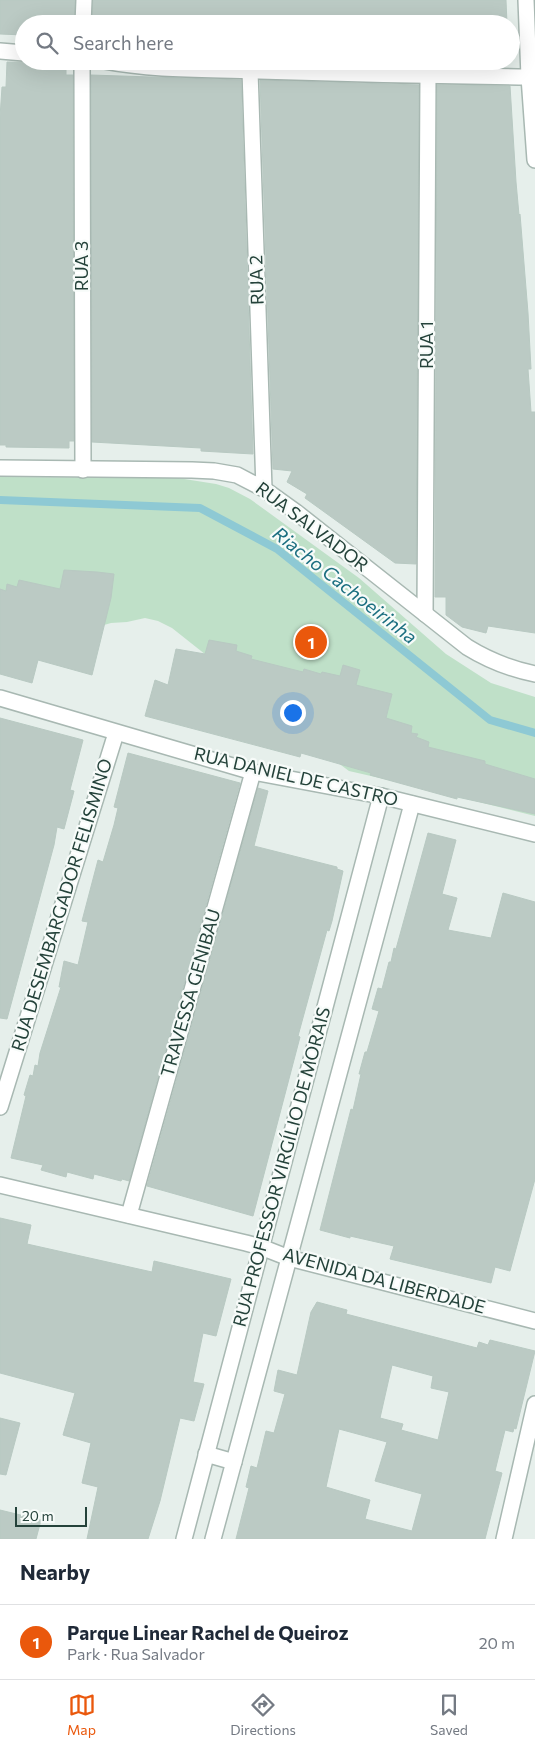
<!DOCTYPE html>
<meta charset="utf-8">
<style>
:root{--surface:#fff;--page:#f2f2f3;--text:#1f2937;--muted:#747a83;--line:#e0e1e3;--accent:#ea580c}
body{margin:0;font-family:Commissioner,sans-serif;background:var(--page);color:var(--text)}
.scale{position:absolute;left:15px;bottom:12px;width:72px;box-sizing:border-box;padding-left:5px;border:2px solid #24423a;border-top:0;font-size:14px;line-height:18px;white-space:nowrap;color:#24423a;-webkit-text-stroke:4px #f7fbf9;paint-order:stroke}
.you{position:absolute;left:292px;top:712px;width:18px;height:18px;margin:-12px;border:4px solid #fff;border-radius:50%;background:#1a73e8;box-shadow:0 0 0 8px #1a73e833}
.badge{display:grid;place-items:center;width:32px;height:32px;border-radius:50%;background:var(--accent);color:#fff;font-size:16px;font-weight:700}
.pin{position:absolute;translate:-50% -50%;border:2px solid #fff;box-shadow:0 1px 5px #0006}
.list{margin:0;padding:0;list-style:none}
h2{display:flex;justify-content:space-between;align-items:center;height:65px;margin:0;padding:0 20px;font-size:21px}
h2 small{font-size:16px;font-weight:400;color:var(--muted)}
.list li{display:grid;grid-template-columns:32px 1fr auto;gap:15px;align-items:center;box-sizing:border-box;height:75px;padding:0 20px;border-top:1px solid var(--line)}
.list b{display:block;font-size:19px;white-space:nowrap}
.list p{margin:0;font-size:16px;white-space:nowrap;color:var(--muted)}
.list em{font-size:16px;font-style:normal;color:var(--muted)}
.icon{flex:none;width:28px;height:28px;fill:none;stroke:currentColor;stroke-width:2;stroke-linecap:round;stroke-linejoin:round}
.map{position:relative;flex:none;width:535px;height:1539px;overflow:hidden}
.search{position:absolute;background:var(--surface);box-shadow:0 5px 20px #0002;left:15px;right:15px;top:15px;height:55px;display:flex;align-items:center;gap:12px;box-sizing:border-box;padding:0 18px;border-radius:28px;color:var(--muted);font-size:19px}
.sheet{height:140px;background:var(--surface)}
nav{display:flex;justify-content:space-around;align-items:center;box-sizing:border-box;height:70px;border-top:1px solid var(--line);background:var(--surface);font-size:14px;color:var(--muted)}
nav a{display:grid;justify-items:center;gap:2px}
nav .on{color:var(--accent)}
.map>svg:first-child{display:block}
.green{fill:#bfe0c8}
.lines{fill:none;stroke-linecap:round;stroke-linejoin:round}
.stream{stroke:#8ec9d4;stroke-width:8}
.building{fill:#bbcac4;stroke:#b8c9c2;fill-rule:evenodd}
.minor-casing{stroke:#a8b8b2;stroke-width:18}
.minor{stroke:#fff;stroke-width:15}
.labels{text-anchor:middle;stroke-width:4.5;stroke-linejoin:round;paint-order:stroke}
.street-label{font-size:18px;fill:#24423a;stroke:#f7fbf9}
.water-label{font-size:19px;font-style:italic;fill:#1c6f80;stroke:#f7fbf9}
</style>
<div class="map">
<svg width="535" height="1539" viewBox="0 0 535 1539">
<rect width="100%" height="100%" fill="#e6efeb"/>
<polygon class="green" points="0,477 178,478 216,484 229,488 250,499 359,578 446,654 491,683 535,697 535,816 419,787 349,771 310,742 225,670 172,628 158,621 145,618 127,622 111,623 90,629 0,627"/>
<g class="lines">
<polyline class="stream" points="0,500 200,508 277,549 490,720 535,733"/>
</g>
<g class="building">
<polygon points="0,0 75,0 74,24 24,24 24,35 0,34"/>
<polygon points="93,0 506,0 507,24 92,24"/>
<polygon points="7,62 66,63 66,75 73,75 74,441 69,441 69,448 6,447 6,445 0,445 0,117 2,87 6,87"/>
<polygon points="91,75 241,80 253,454 201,451 201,448 92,442"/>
<polygon points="260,80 419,85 416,564 395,563 305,498 307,494 287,482 292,471 273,469"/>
<polygon points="437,85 510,86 516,182 519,215 520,214 528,313 531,369 528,369 531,412 535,412 535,633 488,626 486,633 462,627 446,615 446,597 435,597"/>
<polygon points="64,570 97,572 114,574 111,598 92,675 38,660 32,683 0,674 0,589 6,591 7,584 17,587 19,580 60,589"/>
<polygon points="209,640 237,645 236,651 252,656 251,659 303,672 304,669 321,674 322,672 340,676 343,665 360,670 356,685 392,694 386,718 412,726 411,733 418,734 416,737 429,742 428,747 485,761 485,764 535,779 535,814 457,797 457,799 370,775 371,773 301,753 300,757 145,716 155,680 168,685 176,649 205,654"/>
<polygon points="0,718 83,740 70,790 74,791 64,829 57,827 54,845 7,1019 0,1018"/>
<polygon points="128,753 240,783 129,1181 122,1179 121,1181 94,1174 93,1179 67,1172 66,1177 41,1170 43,1165 11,1158 26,1096 24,1095 30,1075 33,1076 35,1065 38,1066 40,1053 61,987 59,987 64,961 78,965 88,922 82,921 98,860 103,862 114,825 118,808 114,807"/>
<polygon points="258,788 268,791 254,846 337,867 337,869 343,871 332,921 329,931 327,930 298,1036 300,1037 253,1216 147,1186"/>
<polygon points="428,833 456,840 442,894 457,898 448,930 491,938 503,893 535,902 535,1179 510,1271 495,1267 491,1283 390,1259 394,1246 350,1236 350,1238 320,1230 351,1109 353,1110 361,1074 359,1074 365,1052 367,1052 379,1011 372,1009 378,988 382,989 389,962 391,962 394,948 396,949"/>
<polygon points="0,1218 31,1225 27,1244 152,1272 154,1261 231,1279 216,1336 203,1333 193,1382 204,1384 194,1421 180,1418 160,1501 148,1539 87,1539 98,1487 82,1483 91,1443 63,1435 75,1393 0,1373"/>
<path d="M317,1302L347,1310L346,1314L477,1348L479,1342L488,1345L490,1340L535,1351L516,1429L514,1428L513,1432L505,1430L495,1471L502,1473L485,1539H236L249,1488L246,1487L251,1466L257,1468L266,1431L274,1433L285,1394L274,1391L278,1370L297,1375L311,1312ZM392,1365L433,1376L431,1388L449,1392L438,1440L401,1430L403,1424L380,1418ZM339,1429L387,1442L375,1481L422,1494L412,1531L365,1519L370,1500L326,1487Z"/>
<polygon points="0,1418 20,1423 6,1475 0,1474"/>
<polygon points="0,1510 41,1520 36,1539 0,1539"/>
</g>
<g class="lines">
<g class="minor-casing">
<g id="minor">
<polyline points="526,0 529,77 535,160"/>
<polyline points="83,24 84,0"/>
<polyline points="0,51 24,53"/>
<polyline points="82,61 83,470"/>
<path d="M104,61C156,71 208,69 259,71C349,74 439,76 529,77"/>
<polyline points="250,71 264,489"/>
<path d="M0,468L192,470L214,471L237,475L264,489L296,512L467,647C488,660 511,669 535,674"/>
<polyline points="425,614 428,76"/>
<polyline points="0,698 253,772 381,796 535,834"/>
<polyline points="0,1107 116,733"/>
<polyline points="0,1185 246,1243 261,1247 289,1258 535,1321"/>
<polyline points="129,1215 253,772"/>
<polyline points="206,1454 234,1462"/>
<polyline points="184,1539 381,796"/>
<polyline points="213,1539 412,804"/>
<polyline points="504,1539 535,1404"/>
</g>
</g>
<use href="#minor" class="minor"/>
</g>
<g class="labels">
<g class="street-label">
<text transform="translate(82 266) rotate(-90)" y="6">RUA 3</text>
<text transform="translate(257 280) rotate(-92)" y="6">RUA 2</text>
<text transform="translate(427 345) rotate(-90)" y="6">RUA 1</text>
<text transform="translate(312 527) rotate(37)" y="6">RUA SALVADOR</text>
<text transform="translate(296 777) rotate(13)" y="6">RUA DANIEL DE CASTRO</text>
<text transform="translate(62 905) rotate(-73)" y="6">RUA DESEMBARGADOR FELISMINO</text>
<text transform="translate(191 993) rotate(-74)" y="6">TRAVESSA GENIBAU</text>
<text transform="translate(282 1167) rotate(-75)" y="6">RUA PROFESSOR VIRGÍLIO DE MORAIS</text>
<text transform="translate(384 1281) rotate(15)" y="6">AVENIDA DA LIBERDADE</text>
</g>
<g class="water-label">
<text transform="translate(345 585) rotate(38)" y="7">Riacho Cachoeirinha</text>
</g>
</g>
</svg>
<div class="scale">20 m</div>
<div class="you"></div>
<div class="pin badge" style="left:311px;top:642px">1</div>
<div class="search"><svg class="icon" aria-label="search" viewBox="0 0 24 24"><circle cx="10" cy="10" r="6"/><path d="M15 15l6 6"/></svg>Search here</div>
</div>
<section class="sheet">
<h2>Nearby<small></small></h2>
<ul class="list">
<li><span class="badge">1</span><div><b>Parque Linear Rachel de Queiroz</b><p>Park · Rua Salvador</p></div><em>20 m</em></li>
</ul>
</section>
<nav>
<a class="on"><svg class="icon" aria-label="map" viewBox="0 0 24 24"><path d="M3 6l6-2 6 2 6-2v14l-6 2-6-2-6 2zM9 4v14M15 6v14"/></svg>Map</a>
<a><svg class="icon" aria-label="directions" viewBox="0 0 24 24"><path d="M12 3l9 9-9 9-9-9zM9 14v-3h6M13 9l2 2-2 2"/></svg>Directions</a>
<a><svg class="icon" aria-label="saved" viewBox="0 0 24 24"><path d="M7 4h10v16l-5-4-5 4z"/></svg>Saved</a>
</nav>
